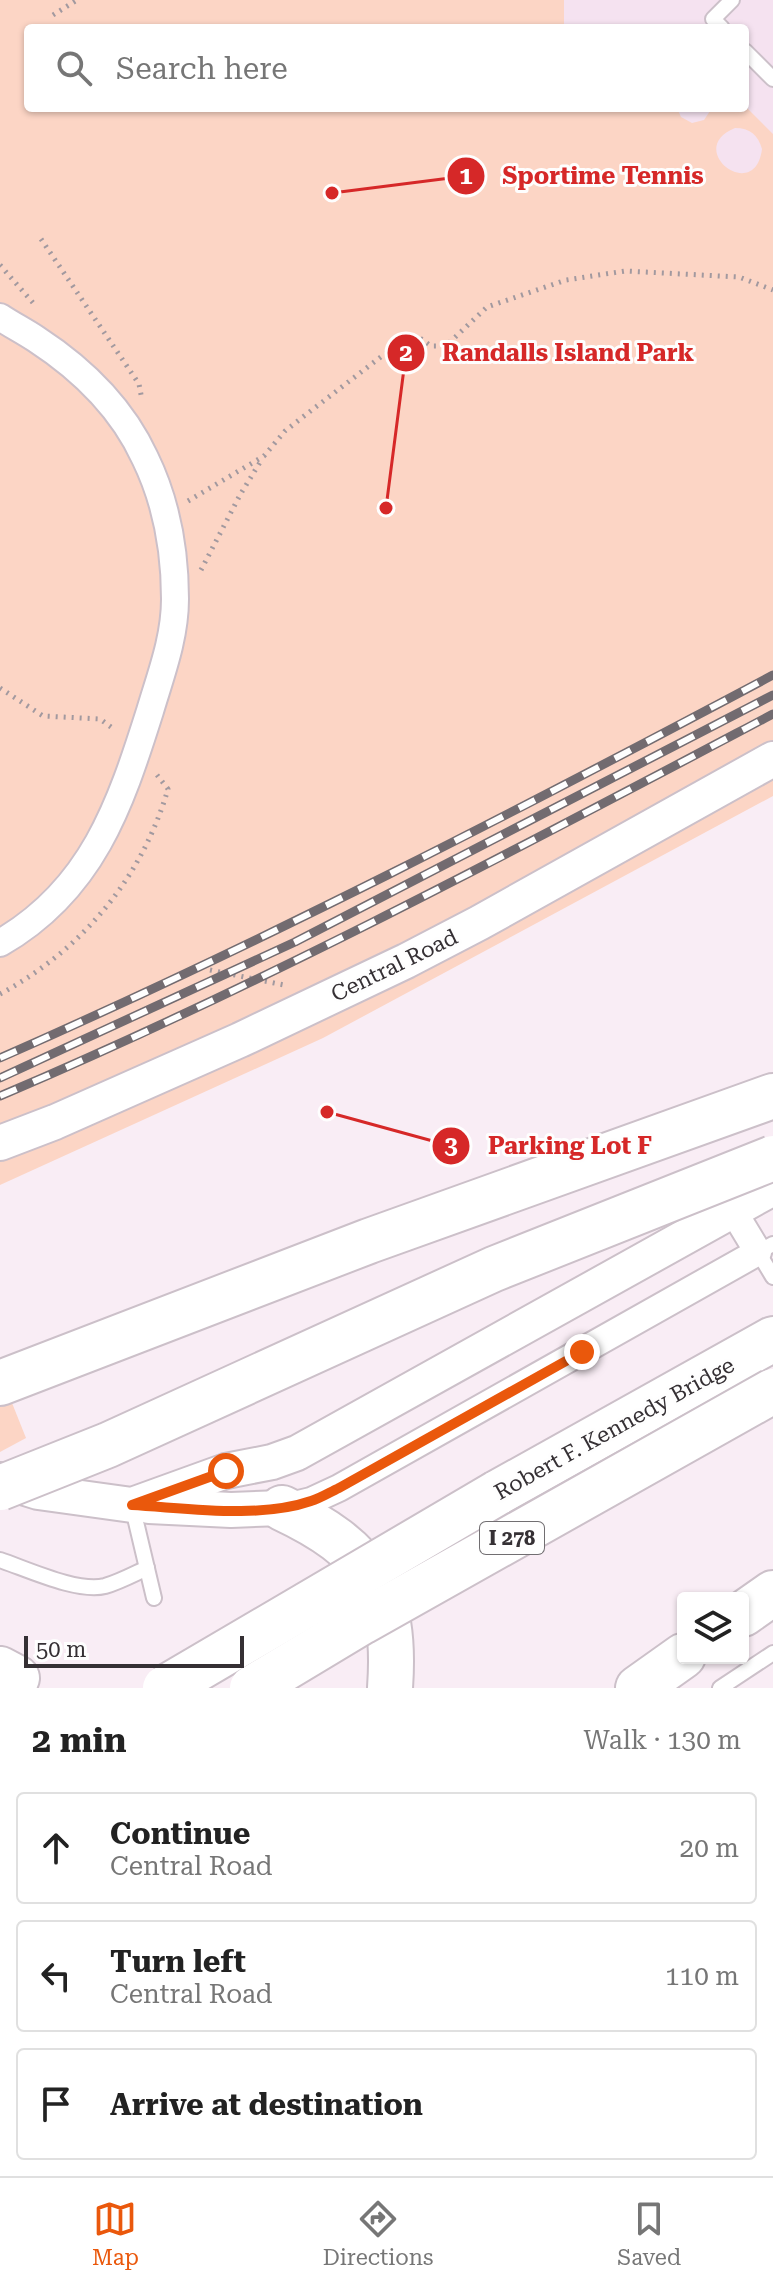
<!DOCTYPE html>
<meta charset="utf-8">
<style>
:root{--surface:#fff;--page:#f6f6f6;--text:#222;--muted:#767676;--line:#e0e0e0;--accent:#ea580c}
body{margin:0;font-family:"Roboto Serif",serif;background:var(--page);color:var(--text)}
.controls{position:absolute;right:24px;bottom:24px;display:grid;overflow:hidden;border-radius:8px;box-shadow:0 2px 6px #0004}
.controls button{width:72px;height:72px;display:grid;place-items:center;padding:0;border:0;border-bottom:2px solid var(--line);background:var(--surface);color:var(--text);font:40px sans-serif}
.scale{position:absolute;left:24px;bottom:20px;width:220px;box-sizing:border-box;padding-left:8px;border:4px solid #353034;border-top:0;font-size:22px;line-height:28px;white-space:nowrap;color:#353034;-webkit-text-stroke:6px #fefefe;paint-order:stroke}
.stop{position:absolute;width:24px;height:24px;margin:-18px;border:6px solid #ea580c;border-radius:50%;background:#fff}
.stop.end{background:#ea580c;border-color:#fff;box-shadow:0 2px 8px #0008}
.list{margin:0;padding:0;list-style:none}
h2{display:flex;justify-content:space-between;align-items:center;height:104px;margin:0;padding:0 32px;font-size:34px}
h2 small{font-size:26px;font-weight:400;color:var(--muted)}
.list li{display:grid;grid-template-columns:52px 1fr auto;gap:24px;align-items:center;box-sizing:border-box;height:112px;margin:0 16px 16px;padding:0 16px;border:2px solid var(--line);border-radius:8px}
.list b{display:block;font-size:30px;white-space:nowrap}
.list p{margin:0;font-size:26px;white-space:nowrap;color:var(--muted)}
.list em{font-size:26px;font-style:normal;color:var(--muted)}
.icon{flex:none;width:44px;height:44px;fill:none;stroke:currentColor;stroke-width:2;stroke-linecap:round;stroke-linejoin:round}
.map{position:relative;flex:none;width:773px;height:1688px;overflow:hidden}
.search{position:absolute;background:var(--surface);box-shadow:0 2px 6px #0004;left:24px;right:24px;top:24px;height:88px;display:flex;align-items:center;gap:20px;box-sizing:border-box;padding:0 28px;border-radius:8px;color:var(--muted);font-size:30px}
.sheet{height:488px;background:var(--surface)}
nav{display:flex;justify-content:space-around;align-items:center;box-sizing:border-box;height:112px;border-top:2px solid var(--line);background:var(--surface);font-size:22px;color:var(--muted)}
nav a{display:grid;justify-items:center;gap:4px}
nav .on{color:var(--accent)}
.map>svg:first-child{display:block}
.built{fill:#f5e2f0}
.green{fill:#fcd5c5;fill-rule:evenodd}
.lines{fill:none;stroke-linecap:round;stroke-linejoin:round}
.service-casing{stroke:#ccc0c9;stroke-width:18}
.minor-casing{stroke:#ccc0c9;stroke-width:30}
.tertiary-casing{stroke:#ccc0c9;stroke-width:38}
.motorway-casing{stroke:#ccc0c9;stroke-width:48}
.path{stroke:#a2999f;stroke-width:5;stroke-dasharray:2 6;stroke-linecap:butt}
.service{stroke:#fff;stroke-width:14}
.minor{stroke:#fff;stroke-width:26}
.tertiary{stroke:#fff;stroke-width:34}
.motorway{stroke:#fff;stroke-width:44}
.rail-casing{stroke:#726b70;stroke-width:9}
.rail{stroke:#fefefe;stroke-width:6;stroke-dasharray:18;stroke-linecap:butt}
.motorway-bridge-casing{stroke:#ccc0c9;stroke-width:48;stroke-linecap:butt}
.motorway-bridge{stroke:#fff;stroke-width:44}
.route{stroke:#ea580c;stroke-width:10}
.labels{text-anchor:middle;stroke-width:6;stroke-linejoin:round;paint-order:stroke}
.shield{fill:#fefefe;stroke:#716e71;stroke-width:2}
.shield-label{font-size:20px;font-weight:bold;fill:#353034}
.street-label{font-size:22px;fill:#353034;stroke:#fefefe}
.leader{fill:none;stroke:#d62828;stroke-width:3}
.callout-dot{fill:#d62828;stroke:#fefefe;stroke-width:3}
.mark-label{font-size:24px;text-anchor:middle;font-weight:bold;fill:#fff}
.callout-label{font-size:24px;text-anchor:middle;font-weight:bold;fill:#d62828;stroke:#fefefe;stroke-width:6;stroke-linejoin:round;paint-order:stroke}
</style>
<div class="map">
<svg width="773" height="1688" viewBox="0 0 773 1688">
<rect width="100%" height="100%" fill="#f9edf5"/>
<polygon class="built" points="503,0 773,0 773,221 569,108 745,108 745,28 520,28"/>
<g class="green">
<path d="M0,0H564V28H28V108H677L681,117L692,123L704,120L712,108L745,106L773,134V796L323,1038L0,1185ZM735,128C750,128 758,135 762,149C755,205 683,149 735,128Z"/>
<polygon points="0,1373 26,1438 0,1452"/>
</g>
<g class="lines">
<g class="service-casing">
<g id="service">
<polyline points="722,28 713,19 732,0"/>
<polyline points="745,51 773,79"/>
<polyline points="773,1244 758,1252 773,1277"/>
<polyline points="132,1505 154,1598"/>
<path d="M0,1560C27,1569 78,1593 105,1586C119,1582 134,1574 147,1568"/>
<polyline points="720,1688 773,1653"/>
</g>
</g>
<g class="minor-casing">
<g id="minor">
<path d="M0,317C12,325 24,331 36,339C82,369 122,408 145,458C166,501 175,551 175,599C175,638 161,674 150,711C120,806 92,890 0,943"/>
<polyline points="282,1508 311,1501 339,1488 758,1252 732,1209"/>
</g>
</g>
<g class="tertiary-casing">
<g id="tertiary">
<polyline points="0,1143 55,1122 240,1040 406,961 479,923 773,759"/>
<polyline points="0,1480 38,1492 132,1505 226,1471 272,1462 297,1453 773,1188"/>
<polyline points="149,1506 231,1510 282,1508"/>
</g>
</g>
<g class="motorway-casing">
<g id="motorway">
<polyline points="0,1383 369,1241 773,1096"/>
<polyline points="497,1493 773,1339"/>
<path d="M282,1508C369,1549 397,1590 390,1688"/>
<polyline points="743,1614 773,1593"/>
<polyline points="0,1669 17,1678"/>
<polyline points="638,1688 683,1656"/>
</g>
</g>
<g class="path">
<polyline points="53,15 77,0"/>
<polyline points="41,239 139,384 142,400"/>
<polyline points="0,265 34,304"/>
<polyline points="188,501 264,456 285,431 308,413 382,356 417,336 431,346 442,346 450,342 487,307 566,280 625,271 739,277 773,290"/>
<polyline points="201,570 240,495 262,459"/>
<polyline points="0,688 43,716 100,719 115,730"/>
<polyline points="210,970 284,985"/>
<path d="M0,994C82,950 142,878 168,789L157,775"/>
</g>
<use href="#service" class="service"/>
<use href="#minor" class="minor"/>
<use href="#tertiary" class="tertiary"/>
<use href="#motorway" class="motorway"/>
<g class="rail-casing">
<g id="rail">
<path d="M0,1058C264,942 519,810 773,675"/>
<polyline points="0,1078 295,942 773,695"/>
<path d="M0,1096C264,984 519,848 773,714"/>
</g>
</g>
<use href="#rail" class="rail"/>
<g class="motorway-bridge-casing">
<g id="motorway-bridge">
<polyline points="0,1488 108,1445 494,1269 773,1158"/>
<polyline points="165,1688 497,1493"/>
<polyline points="252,1688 362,1622 773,1391"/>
</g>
</g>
<use href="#motorway-bridge" class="motorway-bridge"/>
</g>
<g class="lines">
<path class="route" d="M226,1471L132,1505C187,1508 259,1519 311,1501C321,1498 330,1492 339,1488L582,1352"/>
</g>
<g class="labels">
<rect class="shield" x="480" y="1522" width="64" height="32" rx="6"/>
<g class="shield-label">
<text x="512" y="1545">I 278</text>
</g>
<g class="street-label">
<text transform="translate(394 965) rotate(-26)" y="8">Central Road</text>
<text transform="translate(614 1428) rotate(-29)" y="8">Robert F. Kennedy Bridge</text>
</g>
</g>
<path class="leader" d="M332 193L466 176M386 508L406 353M327 1112L451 1146"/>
<g class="callout-dot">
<circle cx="332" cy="193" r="8"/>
<circle cx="386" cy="508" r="8"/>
<circle cx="327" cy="1112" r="8"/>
<circle cx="466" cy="176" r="20"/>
<circle cx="406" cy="353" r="20"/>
<circle cx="451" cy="1146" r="20"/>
</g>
<g class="mark-label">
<text x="466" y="184">1</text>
<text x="406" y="361">2</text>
<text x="451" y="1154">3</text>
</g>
<g class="callout-label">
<text x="603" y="184">Sportime Tennis</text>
<text x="568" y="361">Randalls Island Park</text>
<text x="570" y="1154">Parking Lot F</text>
</g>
</svg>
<div class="controls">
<button><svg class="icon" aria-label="layers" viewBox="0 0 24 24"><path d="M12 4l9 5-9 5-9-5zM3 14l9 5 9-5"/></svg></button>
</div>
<div class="scale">50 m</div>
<div class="stop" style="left:226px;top:1471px"></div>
<div class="stop end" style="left:582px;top:1352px"></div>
<div class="search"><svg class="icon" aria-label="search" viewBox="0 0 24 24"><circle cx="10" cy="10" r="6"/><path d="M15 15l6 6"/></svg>Search here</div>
</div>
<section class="sheet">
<h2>2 min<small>Walk · 130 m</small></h2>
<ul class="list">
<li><svg class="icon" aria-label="ahead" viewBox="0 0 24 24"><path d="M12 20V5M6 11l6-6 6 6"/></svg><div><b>Continue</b><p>Central Road</p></div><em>20 m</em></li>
<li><svg class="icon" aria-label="left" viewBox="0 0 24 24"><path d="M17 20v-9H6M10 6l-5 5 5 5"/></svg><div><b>Turn left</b><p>Central Road</p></div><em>110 m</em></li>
<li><svg class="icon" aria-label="arrive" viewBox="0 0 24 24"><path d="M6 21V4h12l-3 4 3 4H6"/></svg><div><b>Arrive at destination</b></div></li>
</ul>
</section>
<nav>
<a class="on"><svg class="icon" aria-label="map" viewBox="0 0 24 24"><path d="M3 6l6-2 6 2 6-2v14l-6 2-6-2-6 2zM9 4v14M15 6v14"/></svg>Map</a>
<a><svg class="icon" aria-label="directions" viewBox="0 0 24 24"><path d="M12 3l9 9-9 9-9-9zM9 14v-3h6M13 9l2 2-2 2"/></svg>Directions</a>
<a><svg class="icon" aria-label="saved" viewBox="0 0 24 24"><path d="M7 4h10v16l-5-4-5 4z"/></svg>Saved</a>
</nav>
